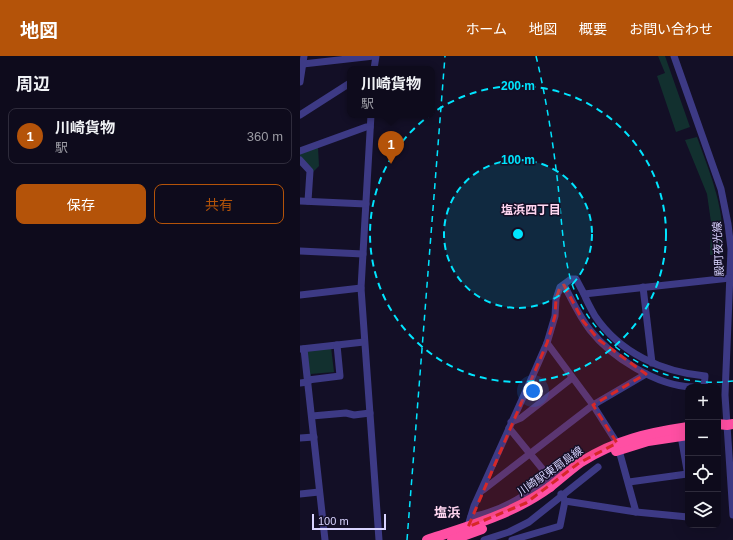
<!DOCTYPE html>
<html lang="ja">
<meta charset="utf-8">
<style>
:root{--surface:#0e0b1c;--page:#1c1929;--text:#f1f3f6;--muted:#9b9ba3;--line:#2e2b3b;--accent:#b45309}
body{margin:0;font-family:Helvetica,"Noto Sans JP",sans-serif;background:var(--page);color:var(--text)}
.controls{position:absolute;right:12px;bottom:12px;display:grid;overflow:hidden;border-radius:8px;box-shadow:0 4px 16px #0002}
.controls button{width:36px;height:36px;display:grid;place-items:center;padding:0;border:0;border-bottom:1px solid var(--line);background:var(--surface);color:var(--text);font:20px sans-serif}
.scale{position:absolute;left:12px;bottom:10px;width:74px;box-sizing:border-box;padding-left:4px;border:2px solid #d9d4ff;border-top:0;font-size:11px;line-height:14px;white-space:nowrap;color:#d9d4ff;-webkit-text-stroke:3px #130f26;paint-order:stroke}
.you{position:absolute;left:233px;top:335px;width:14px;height:14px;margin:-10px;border:3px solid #fff;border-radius:50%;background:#1a73e8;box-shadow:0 0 0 6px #1a73e833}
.badge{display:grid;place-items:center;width:26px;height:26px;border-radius:50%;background:var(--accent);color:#fff;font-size:13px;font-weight:700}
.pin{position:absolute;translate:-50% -33px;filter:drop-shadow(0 1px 2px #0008)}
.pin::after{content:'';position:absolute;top:21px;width:14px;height:12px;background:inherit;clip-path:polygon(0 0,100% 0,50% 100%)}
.popup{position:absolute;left:47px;top:10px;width:88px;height:52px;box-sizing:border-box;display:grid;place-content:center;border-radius:8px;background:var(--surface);filter:drop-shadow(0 1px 3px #0005);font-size:13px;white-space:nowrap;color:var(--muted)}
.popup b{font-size:15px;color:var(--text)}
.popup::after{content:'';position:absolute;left:50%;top:100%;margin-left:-8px;border:8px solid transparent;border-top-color:var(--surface)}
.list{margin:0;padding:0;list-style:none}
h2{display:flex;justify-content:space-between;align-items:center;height:52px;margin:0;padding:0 16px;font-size:17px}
h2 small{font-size:13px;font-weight:400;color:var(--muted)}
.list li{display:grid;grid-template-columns:26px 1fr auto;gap:12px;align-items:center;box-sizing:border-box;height:56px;margin:0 8px 8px;padding:0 8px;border:1px solid var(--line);border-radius:8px}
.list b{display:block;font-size:15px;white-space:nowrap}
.list p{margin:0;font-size:13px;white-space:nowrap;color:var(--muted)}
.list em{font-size:13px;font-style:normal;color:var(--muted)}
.actions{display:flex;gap:8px;padding:12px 16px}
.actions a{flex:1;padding:9px 0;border:1px solid var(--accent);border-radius:8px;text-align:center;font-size:14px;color:var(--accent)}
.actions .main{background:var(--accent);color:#fff}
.icon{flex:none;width:22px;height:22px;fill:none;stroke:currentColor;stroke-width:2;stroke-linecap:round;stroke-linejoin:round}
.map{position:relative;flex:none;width:433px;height:484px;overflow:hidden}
header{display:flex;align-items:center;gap:24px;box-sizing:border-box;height:56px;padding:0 20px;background:var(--accent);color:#fff}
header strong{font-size:19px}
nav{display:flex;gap:22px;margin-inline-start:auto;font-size:14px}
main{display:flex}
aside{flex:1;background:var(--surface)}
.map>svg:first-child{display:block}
.green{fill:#12302f}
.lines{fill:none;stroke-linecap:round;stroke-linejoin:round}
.minor{stroke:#3d3a85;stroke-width:7}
.highway{stroke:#ff4fa3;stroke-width:10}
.rail{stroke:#00e5ff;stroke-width:1.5;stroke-dasharray:6 5;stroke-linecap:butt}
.minor-bridge{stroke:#3d3a85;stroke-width:7}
.highway-bridge{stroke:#ff4fa3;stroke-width:10}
.marked{fill:#d62828;fill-opacity:0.2;stroke:#d62828;stroke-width:3;stroke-dasharray:8 5;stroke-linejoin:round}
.ring{fill:none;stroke:#00e5ff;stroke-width:2;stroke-dasharray:7 5}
.labels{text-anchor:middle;stroke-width:3;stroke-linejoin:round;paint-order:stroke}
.street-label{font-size:11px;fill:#d9d4ff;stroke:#130f26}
.neighbourhood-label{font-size:12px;font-weight:bold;fill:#ffd6f0;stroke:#130f26}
.quarter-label{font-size:13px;font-weight:bold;fill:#ffd6f0;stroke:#130f26}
.centre{fill:#00e5ff;stroke:#130f26;stroke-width:2}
.ring-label{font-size:12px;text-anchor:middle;font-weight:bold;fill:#00e5ff;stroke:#130f26;stroke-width:3;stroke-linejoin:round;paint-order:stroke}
</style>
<header>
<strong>地図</strong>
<nav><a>ホーム</a><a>地図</a><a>概要</a><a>お問い合わせ</a></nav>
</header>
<main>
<aside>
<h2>周辺<small></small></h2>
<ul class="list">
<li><span class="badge">1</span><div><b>川崎貨物</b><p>駅</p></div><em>360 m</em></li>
</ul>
<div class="actions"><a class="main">保存</a><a>共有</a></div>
</aside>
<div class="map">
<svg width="433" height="484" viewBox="0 0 433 484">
<rect width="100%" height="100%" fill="#130f26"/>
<g class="green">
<polygon points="358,0 365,0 390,71 376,76 357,20 365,17"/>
<path d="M397,81C412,123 425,152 423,198L410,199L411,166L407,138L385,84Z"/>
<polygon points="18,91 19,110 13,116 0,101 0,97"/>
<polygon points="31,291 34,316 11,318 11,322 10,322 6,296 8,294"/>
</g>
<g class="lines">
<g class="minor">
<polyline points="374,0 421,133 428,168 431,193 425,339 433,459"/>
<polyline points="0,9 3,8 74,0"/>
<polyline points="74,13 76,0"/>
<polyline points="0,26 4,0"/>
<polyline points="0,59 50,27"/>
<polyline points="71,59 61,232 79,484"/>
<polyline points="0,95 66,71 70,71"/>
<polyline points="0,104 10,115 8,145"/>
<polyline points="0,145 66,148"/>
<polyline points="0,195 63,198"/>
<path d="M264,229C272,244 279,260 290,274C311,301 357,330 392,331"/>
<polyline points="343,231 352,307"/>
<path d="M284,238C287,246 291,253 295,260C320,297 362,316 405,320L404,331"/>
<polyline points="0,239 61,232"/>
<polyline points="247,287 293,349 317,387 336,456"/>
<polyline points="1,293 64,286"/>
<polyline points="4,293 25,484"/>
<polyline points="8,324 40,320 37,289"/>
<polyline points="0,327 8,326"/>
<polyline points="12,360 46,357 54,359 70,357"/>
<polyline points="211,366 221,362 272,322"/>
<polyline points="209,372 249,421"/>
<polyline points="381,380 388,420"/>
<polyline points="0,382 14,381"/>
<polyline points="329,426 387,418"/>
<polyline points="183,434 293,349 346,318"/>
<polyline points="0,438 19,436"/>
<polyline points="263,441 265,445 336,456 388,461"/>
<path d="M171,461C211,454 241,428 272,403L279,407"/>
<polyline points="167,473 174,450 229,328 247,287 255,260 256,243 260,231 271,223 276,223 284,238 430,222"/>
<polyline points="184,484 209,476 229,466 298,411"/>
<polyline points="212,484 260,470 265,445"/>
</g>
<g class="highway">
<polyline points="418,368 427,369 433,368"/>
<polyline points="316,395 348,385 388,379"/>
<path d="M250,431C260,423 270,414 281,406C316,384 348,377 388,371"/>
</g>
<g class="rail">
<path d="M236,0C246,41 253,86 258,129C261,158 263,197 271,225C293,293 363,334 433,325"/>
<polyline points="107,484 145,0"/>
</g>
<polyline class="minor-bridge" points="261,438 263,441"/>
<g class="highway-bridge">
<path d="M127,484C170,470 213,458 250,431"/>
<polyline points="152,484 182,473"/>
</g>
</g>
<path class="marked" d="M264,229L283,265L299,284L346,318L293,349L317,387L279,407L226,447L168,471L247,287L255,260L256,243L260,231Z"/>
<circle cx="218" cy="178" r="74" fill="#00e5ff" fill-opacity=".12"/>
<g class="ring">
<circle cx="218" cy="178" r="74"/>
<circle cx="218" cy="178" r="148"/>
</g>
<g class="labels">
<g class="street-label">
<text transform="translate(418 193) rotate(-93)" y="4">殿町夜光線</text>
<text transform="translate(250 415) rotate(-35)" y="4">川崎駅東扇島線</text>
</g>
<g class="neighbourhood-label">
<text x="231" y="158">塩浜四丁目</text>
</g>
<g class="quarter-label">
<text x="147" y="461">塩浜</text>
</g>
</g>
<circle cx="218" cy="178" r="6" class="centre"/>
<g class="ring-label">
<text x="218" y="34">200 m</text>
<text x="218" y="108">100 m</text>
</g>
</svg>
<div class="controls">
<button>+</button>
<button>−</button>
<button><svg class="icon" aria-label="locate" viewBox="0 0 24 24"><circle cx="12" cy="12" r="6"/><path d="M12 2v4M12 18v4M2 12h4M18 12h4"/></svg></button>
<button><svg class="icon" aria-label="layers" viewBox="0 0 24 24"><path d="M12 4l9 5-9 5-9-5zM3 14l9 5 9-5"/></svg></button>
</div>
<div class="scale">100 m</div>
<div class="you"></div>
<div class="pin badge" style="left:91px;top:108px">1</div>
<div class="popup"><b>川崎貨物</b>駅</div>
</div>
</main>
